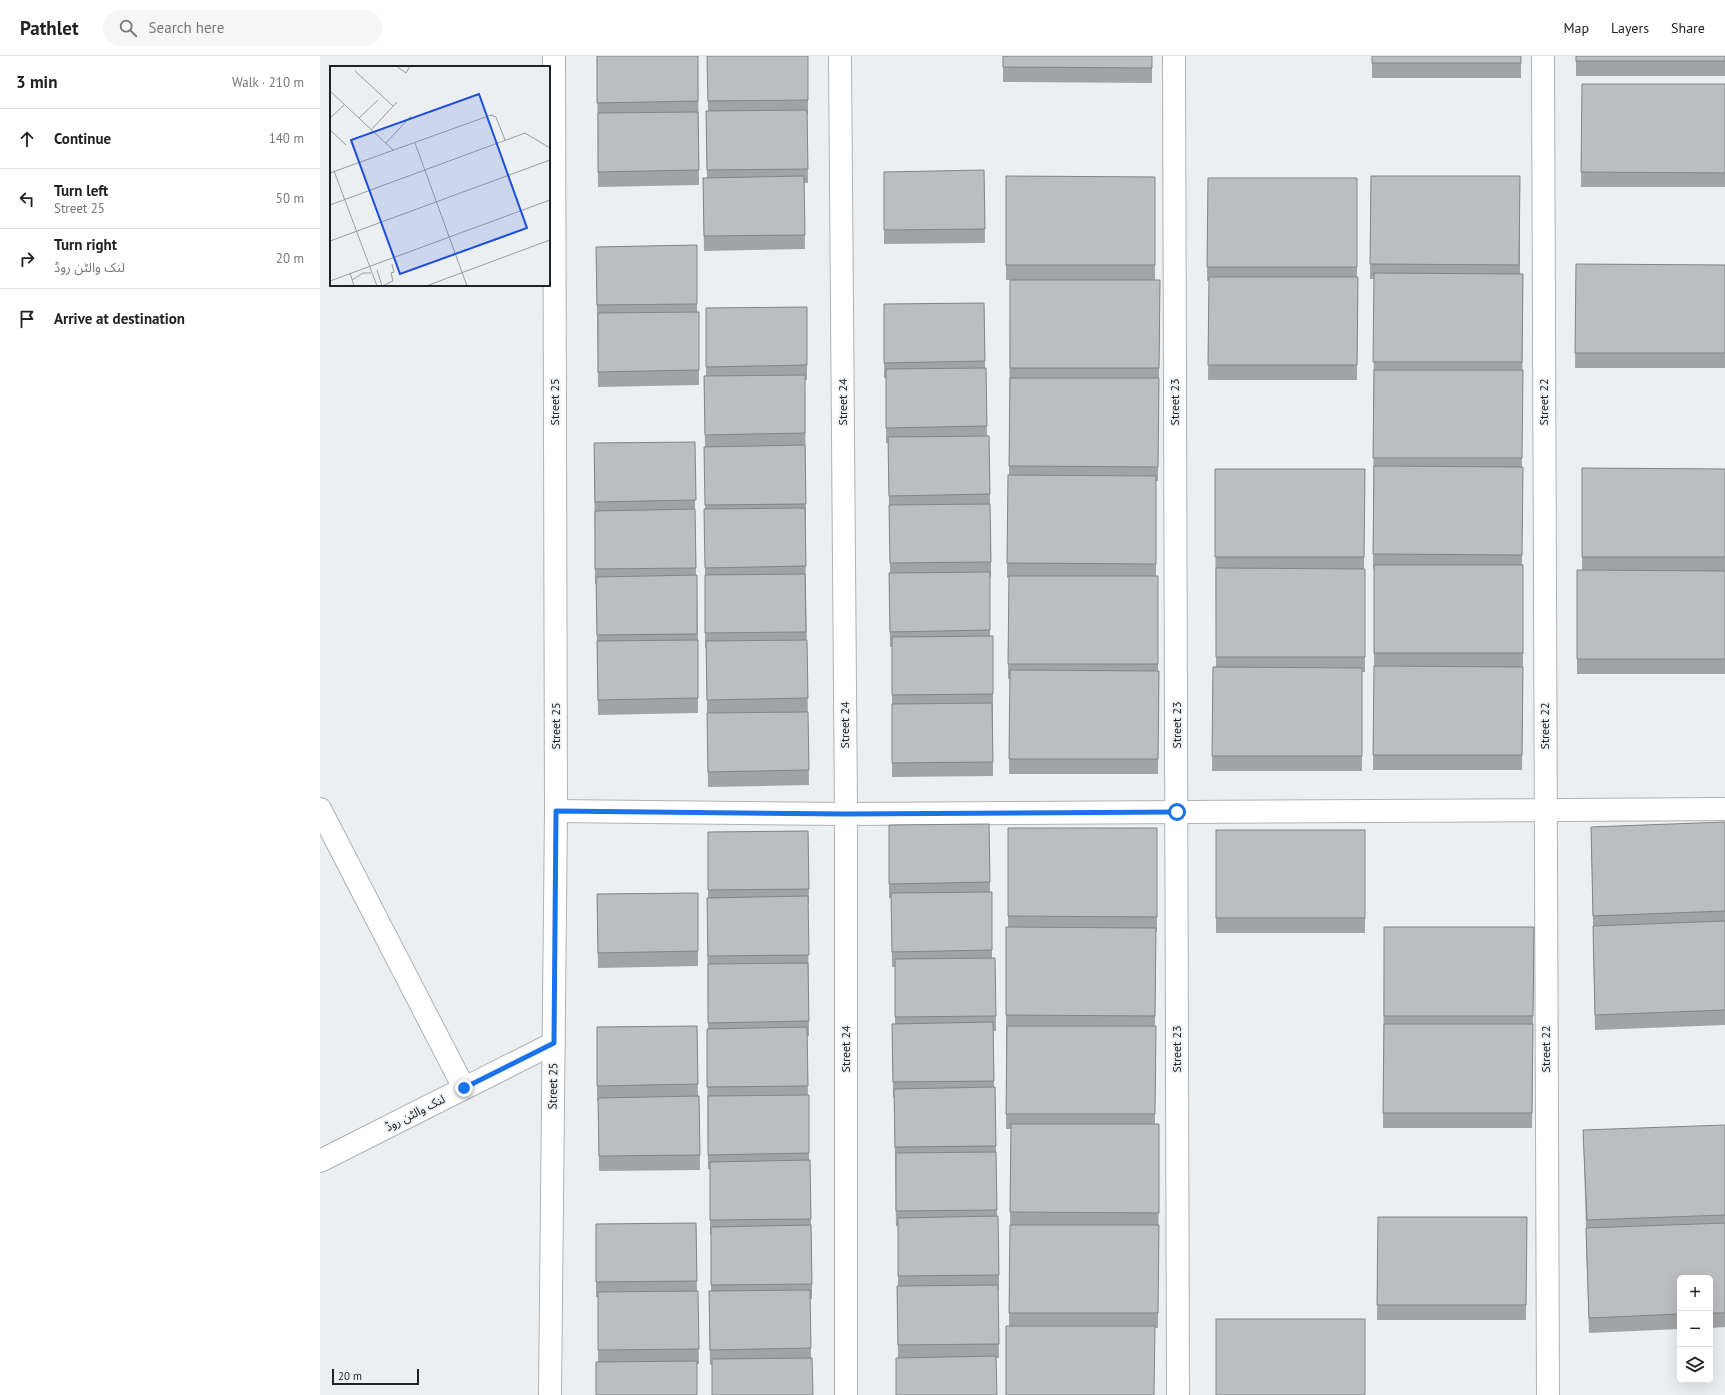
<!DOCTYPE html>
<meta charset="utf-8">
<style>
:root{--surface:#fff;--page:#f6f6f6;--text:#222;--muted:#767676;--line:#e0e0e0}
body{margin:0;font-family:"PT Sans","Noto Sans Arabic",sans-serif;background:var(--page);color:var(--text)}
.controls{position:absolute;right:12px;bottom:12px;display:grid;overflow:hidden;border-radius:6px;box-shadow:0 4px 16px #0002}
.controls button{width:36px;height:36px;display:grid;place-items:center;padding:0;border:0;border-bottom:1px solid var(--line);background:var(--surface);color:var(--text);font:20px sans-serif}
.scale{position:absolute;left:12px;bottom:10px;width:87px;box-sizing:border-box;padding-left:4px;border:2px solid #202122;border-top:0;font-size:11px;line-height:14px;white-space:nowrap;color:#202122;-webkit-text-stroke:3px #eceff2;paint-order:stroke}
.stop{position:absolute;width:12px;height:12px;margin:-9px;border:3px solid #1a73e8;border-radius:50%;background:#fff}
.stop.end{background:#1a73e8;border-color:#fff;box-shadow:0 1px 4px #0008}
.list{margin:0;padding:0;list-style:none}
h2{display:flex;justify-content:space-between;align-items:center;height:52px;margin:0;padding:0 16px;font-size:17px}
h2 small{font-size:13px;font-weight:400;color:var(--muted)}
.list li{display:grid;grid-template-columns:26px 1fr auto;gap:12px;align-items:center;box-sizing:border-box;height:60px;padding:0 16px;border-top:1px solid var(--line)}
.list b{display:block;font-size:15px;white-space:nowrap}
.list p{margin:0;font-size:13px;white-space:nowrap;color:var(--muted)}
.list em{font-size:13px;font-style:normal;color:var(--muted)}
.icon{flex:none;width:22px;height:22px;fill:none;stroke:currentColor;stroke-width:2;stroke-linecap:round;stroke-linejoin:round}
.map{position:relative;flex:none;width:1405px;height:1339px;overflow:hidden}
header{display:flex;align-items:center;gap:24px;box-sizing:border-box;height:56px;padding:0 20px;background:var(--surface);border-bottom:1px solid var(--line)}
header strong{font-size:19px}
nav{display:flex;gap:22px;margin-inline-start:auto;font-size:14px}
.search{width:280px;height:36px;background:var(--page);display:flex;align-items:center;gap:10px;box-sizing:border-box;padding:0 14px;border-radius:22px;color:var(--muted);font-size:15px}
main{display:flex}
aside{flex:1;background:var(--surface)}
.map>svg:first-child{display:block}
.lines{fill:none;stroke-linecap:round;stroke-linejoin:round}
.minor-casing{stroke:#afb2b4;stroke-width:24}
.minor{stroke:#fff;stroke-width:22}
.wall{fill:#a1a3a5}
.building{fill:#bbbdc0;stroke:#838486}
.route{stroke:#1a73e8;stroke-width:5}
.labels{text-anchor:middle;stroke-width:3.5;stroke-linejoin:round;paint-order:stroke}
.street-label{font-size:12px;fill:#202122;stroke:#eceff2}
.inset-road{fill:none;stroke:#9a9d9f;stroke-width:1}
.view{fill:#1d4ed8;fill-opacity:0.15;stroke:#1d4ed8;stroke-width:2}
.inset-edge{fill:none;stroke:#202122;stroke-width:2}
</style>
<header>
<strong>Pathlet</strong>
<div class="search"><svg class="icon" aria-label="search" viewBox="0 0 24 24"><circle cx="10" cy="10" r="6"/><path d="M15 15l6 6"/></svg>Search here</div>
<nav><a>Map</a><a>Layers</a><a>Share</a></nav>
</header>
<main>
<aside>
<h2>3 min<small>Walk · 210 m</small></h2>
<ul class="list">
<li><svg class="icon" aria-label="ahead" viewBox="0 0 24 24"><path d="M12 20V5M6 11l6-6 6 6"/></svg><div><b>Continue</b></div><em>140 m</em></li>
<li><svg class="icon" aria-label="left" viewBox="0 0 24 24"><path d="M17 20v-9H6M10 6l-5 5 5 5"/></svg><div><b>Turn left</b><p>Street 25</p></div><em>50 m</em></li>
<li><svg class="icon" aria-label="right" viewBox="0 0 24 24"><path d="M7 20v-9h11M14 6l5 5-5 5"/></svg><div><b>Turn right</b><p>لنک والٹن روڈ</p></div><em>20 m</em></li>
<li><svg class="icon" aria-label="arrive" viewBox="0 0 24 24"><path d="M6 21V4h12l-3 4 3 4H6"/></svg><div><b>Arrive at destination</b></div></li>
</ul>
</aside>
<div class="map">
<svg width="1405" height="1339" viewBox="0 0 1405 1339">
<rect width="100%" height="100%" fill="#eceff2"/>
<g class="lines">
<g class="minor-casing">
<g id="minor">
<polyline points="520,0 526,758 526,1339"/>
<polyline points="854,0 858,1339"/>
<polyline points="1223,0 1228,1339"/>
<polyline points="0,753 144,1032"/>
<polyline points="236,755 526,758 1405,753"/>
<polyline points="0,1105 234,987"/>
<polyline points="230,1339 236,755 234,0"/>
</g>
</g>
<use href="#minor" class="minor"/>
</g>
<g class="wall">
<polygon points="277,0 378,0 379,129 278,131"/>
<polygon points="387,0 488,0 488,59 487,59 488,127 484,127 485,193 384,195 383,122 387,122 386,55 388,55"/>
<polygon points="683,0 832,0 832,27 683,26"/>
<rect x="1052" y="0" width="149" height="22"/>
<rect x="1256" y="0" width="149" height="20"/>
<polygon points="1262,28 1405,28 1405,131 1261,131"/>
<polygon points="664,114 665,187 564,188 564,116"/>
<polygon points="686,120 835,121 835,224 686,224"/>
<polygon points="1051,120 1200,120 1200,218 1203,218 1202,411 1203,411 1202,509 1203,509 1203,626 1202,714 1053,714 1054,612 1054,513 1053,513 1054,223 1050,223"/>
<polygon points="888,122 1037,122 1037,221 1038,221 1037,324 888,324 889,225 887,225"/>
<polygon points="377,189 377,256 379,256 379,329 278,331 276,191"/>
<polygon points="1256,208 1405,209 1405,312 1255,312"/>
<polygon points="690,224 840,224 838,425 836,425 836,520 838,520 838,615 839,615 838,718 689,718 690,623 688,623 688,608 689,522 687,522 687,507 689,419"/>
<polygon points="664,247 665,312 666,312 667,380 669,380 670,448 671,506 671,521 670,521 670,580 673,580 673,720 572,721 572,591 570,591 569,517 570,517 568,387 566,387 566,322 564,322 564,248"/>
<polygon points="487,251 487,324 485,324 486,463 485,463 489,729 388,731 386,592 385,592 385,391 384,320 386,320 386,252"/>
<polygon points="375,386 375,459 376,519 377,519 378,584 378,657 278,659 276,528 275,528 274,387"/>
<polygon points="1262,412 1405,413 1405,618 1257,618 1257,514 1262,514"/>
<polygon points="895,413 1045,413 1044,513 1045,513 1045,616 1042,616 1042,715 892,715 893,611 896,612"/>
<polygon points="1405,766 1405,969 1275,974 1273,885 1273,870 1271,771"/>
<polygon points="669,768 670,836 672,836 672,902 675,902 676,975 673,975 674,1031 675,1031 677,1160 679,1219 679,1234 678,1234 679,1302 578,1302 577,1230 578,1230 578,1170 576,1170 574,1041 573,1041 572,968 575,968 575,911 572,911 571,842 569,842 569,769"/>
<polygon points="688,772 837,772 837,876 836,876 835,970 835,1068 839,1068 838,1272 689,1270 691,1073 686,1073 686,871 688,871"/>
<rect x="896" y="774" width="149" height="103"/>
<polygon points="488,775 489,848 488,848 489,980 487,980 489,1104 490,1104 492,1228 492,1243 490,1243 491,1302 390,1309 389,1250 391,1235 391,1179 390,1179 390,1113 388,1113 387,987 388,973 387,857 388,842 388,776"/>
<polygon points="378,837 378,910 278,912 277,838"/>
<polygon points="1064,871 1214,871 1212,1072 1063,1072"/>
<polygon points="377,970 378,1040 379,1040 380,1114 279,1115 278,1045 277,1045 277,971"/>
<polygon points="1263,1074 1405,1077 1405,1271 1390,1272 1390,1222 1360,1222 1360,1273 1269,1277 1266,1187 1266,1172"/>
<polygon points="1058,1161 1207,1161 1206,1264 1057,1264"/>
<polygon points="376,1167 377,1235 379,1308 278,1306 278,1241 276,1241 276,1168"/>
</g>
<g class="building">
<polygon points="277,0 378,0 378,45 277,47"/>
<polygon points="387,0 488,0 488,44 388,45"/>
<polygon points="683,0 832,0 832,12 683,11"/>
<rect x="1052" y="0" width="149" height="7"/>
<rect x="1256" y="0" width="149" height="5"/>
<polygon points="1262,28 1405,28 1405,117 1261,116"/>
<polygon points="487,54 488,113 387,114 386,55"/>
<polygon points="378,56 379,114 278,116 278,57"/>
<polygon points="664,114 665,173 564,174 564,116"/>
<polygon points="484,120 485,179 384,180 383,122"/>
<polygon points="686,120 835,121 835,209 686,209"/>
<polygon points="1051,120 1200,120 1199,209 1050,208"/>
<polygon points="888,122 1037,122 1037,211 887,211"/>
<polygon points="377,189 377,248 277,249 276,191"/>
<polygon points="1256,208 1405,209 1405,297 1255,297"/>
<polygon points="1054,217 1203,218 1202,306 1053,306"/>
<polygon points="889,221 1038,221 1037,309 888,309"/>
<polygon points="690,224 840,224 839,312 690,312"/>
<polygon points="664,247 665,305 564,307 564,248"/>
<polygon points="487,251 487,309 386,311 386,252"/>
<polygon points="379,256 379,314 278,316 278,257"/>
<polygon points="666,312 667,370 566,372 566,313"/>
<polygon points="1054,314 1203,314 1202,402 1053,402"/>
<polygon points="485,319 485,377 385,379 384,320"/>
<polygon points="690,322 839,322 838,411 689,410"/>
<polygon points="669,380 670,438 569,440 568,381"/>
<polygon points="375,386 376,444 275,446 274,387"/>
<polygon points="485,389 486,448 385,449 384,391"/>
<polygon points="1054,410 1203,411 1202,499 1053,498"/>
<polygon points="1262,412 1405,413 1405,501 1262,501"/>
<polygon points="895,413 1045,413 1044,501 895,501"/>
<polygon points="688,419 836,420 836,508 687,507"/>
<polygon points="670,448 671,506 570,507 569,449"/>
<polygon points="485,452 486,510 385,512 384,453"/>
<polygon points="375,453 376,512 275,513 275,455"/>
<rect x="1054" y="509" width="149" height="88"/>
<polygon points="896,512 1045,513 1045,601 896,601"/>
<polygon points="1257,514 1405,515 1405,603 1257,603"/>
<polygon points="670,516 670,574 570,576 569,517"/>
<polygon points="485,518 486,576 385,577 385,519"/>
<polygon points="377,519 377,578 277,579 276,521"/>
<polygon points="689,520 838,520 838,608 688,608"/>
<polygon points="673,580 673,638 572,639 572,581"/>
<polygon points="378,584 378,642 278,644 277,585"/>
<polygon points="487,584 488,642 387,644 386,585"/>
<polygon points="1054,610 1203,611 1202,699 1053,699"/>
<polygon points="893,611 1042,612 1042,700 892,700"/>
<polygon points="690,614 839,615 838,703 689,703"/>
<polygon points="672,647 673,706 572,707 572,648"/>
<polygon points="488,656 489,714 388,716 387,657"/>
<polygon points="1405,766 1405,855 1273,860 1271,771"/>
<polygon points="669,768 670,826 569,828 569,769"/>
<polygon points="688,772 837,772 837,861 688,860"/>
<rect x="896" y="774" width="149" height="88"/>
<polygon points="488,775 489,833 388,834 388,776"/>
<polygon points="672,836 672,894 572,896 571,837"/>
<polygon points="378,837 378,895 278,897 277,838"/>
<polygon points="488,840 489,899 388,900 387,842"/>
<polygon points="1405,865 1405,954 1275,959 1273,870"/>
<polygon points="686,871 836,872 835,960 686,959"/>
<polygon points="1064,871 1214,871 1213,960 1064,960"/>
<polygon points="675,902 676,960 575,961 575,903"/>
<polygon points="488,907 489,965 388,967 388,908"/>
<polygon points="673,966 674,1025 573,1026 572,968"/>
<polygon points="1064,968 1213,968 1212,1057 1063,1057"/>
<polygon points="377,970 378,1028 277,1030 277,971"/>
<polygon points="687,970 836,970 835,1058 686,1058"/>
<polygon points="487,971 488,1030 387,1031 387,973"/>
<polygon points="675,1031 676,1090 575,1091 574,1033"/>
<polygon points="489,1039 489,1097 388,1099 388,1040"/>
<polygon points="379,1040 380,1099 279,1100 278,1042"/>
<polygon points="691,1068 839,1068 839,1157 690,1156"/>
<polygon points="1405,1069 1405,1159 1267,1164 1263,1074"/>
<polygon points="676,1096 677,1154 576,1155 576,1097"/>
<polygon points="490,1104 491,1163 390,1164 390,1106"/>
<polygon points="678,1160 679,1219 578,1220 578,1162"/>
<polygon points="1058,1161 1207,1161 1206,1249 1057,1249"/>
<polygon points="376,1167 377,1225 276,1226 276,1168"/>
<polygon points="1405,1167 1405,1257 1390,1257 1390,1222 1360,1222 1360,1258 1269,1262 1266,1172"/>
<polygon points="491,1169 492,1228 391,1229 391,1171"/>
<polygon points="690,1169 839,1169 838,1257 689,1257"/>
<polygon points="678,1229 679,1288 578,1289 577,1230"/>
<polygon points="490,1234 491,1292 390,1294 389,1235"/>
<polygon points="378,1235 379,1293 278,1294 278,1236"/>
<rect x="896" y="1263" width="149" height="76"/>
<polygon points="686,1270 835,1270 834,1339 686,1339"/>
<polygon points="676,1300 677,1339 576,1339 576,1302"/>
<polygon points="492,1302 493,1339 392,1339 392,1303"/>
<polygon points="377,1305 377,1339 276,1339 276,1306"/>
</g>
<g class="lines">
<polyline class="route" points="144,1032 234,987 236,755 526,758 857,756"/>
</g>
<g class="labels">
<g class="street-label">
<text transform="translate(235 346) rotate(-90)" y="4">Street 25</text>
<text transform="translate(523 346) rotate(-90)" y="4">Street 24</text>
<text transform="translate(855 346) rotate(-90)" y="4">Street 23</text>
<text transform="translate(1224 346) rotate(-90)" y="4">Street 22</text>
<text transform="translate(525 669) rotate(-90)" y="4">Street 24</text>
<text transform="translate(857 669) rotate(-90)" y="4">Street 23</text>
<text transform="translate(236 670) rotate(-90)" y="4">Street 25</text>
<text transform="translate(1225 670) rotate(-90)" y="4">Street 22</text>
<text transform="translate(526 993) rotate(-90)" y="4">Street 24</text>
<text transform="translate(857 993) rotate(-90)" y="4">Street 23</text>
<text transform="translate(1226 993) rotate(-90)" y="4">Street 22</text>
<text transform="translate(233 1030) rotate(-89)" y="4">Street 25</text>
<text transform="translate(95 1057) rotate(-27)" y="4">لنک والٹن روڈ</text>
</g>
</g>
<g transform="translate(10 10)">
<rect width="220" height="220" fill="#eceff2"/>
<path class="inset-road" d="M66,0L76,7L80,0M25,5L63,40M0,25L63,84M0,52L14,39M29,52L48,34M0,64L16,79M41,64L67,36M56,77L81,50M85,77L137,220M4,105L47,220M0,107L161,49L166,51L175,74M0,139L195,67L220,82M0,175L220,94M47,204L52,220M20,207L24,220M22,214L33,207H41M0,215L220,134M52,220L63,215L61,207L64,206L62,198M96,220L220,174"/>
<path class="view" d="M149,28L197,162L70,208L21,74Z"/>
<rect width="220" height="220" class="inset-edge"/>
</g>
</svg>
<div class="controls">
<button>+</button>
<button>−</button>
<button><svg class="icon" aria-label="layers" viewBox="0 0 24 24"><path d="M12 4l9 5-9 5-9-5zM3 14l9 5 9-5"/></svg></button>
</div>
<div class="scale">20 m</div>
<div class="stop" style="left:857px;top:756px"></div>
<div class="stop end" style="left:144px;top:1032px"></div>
</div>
</main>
